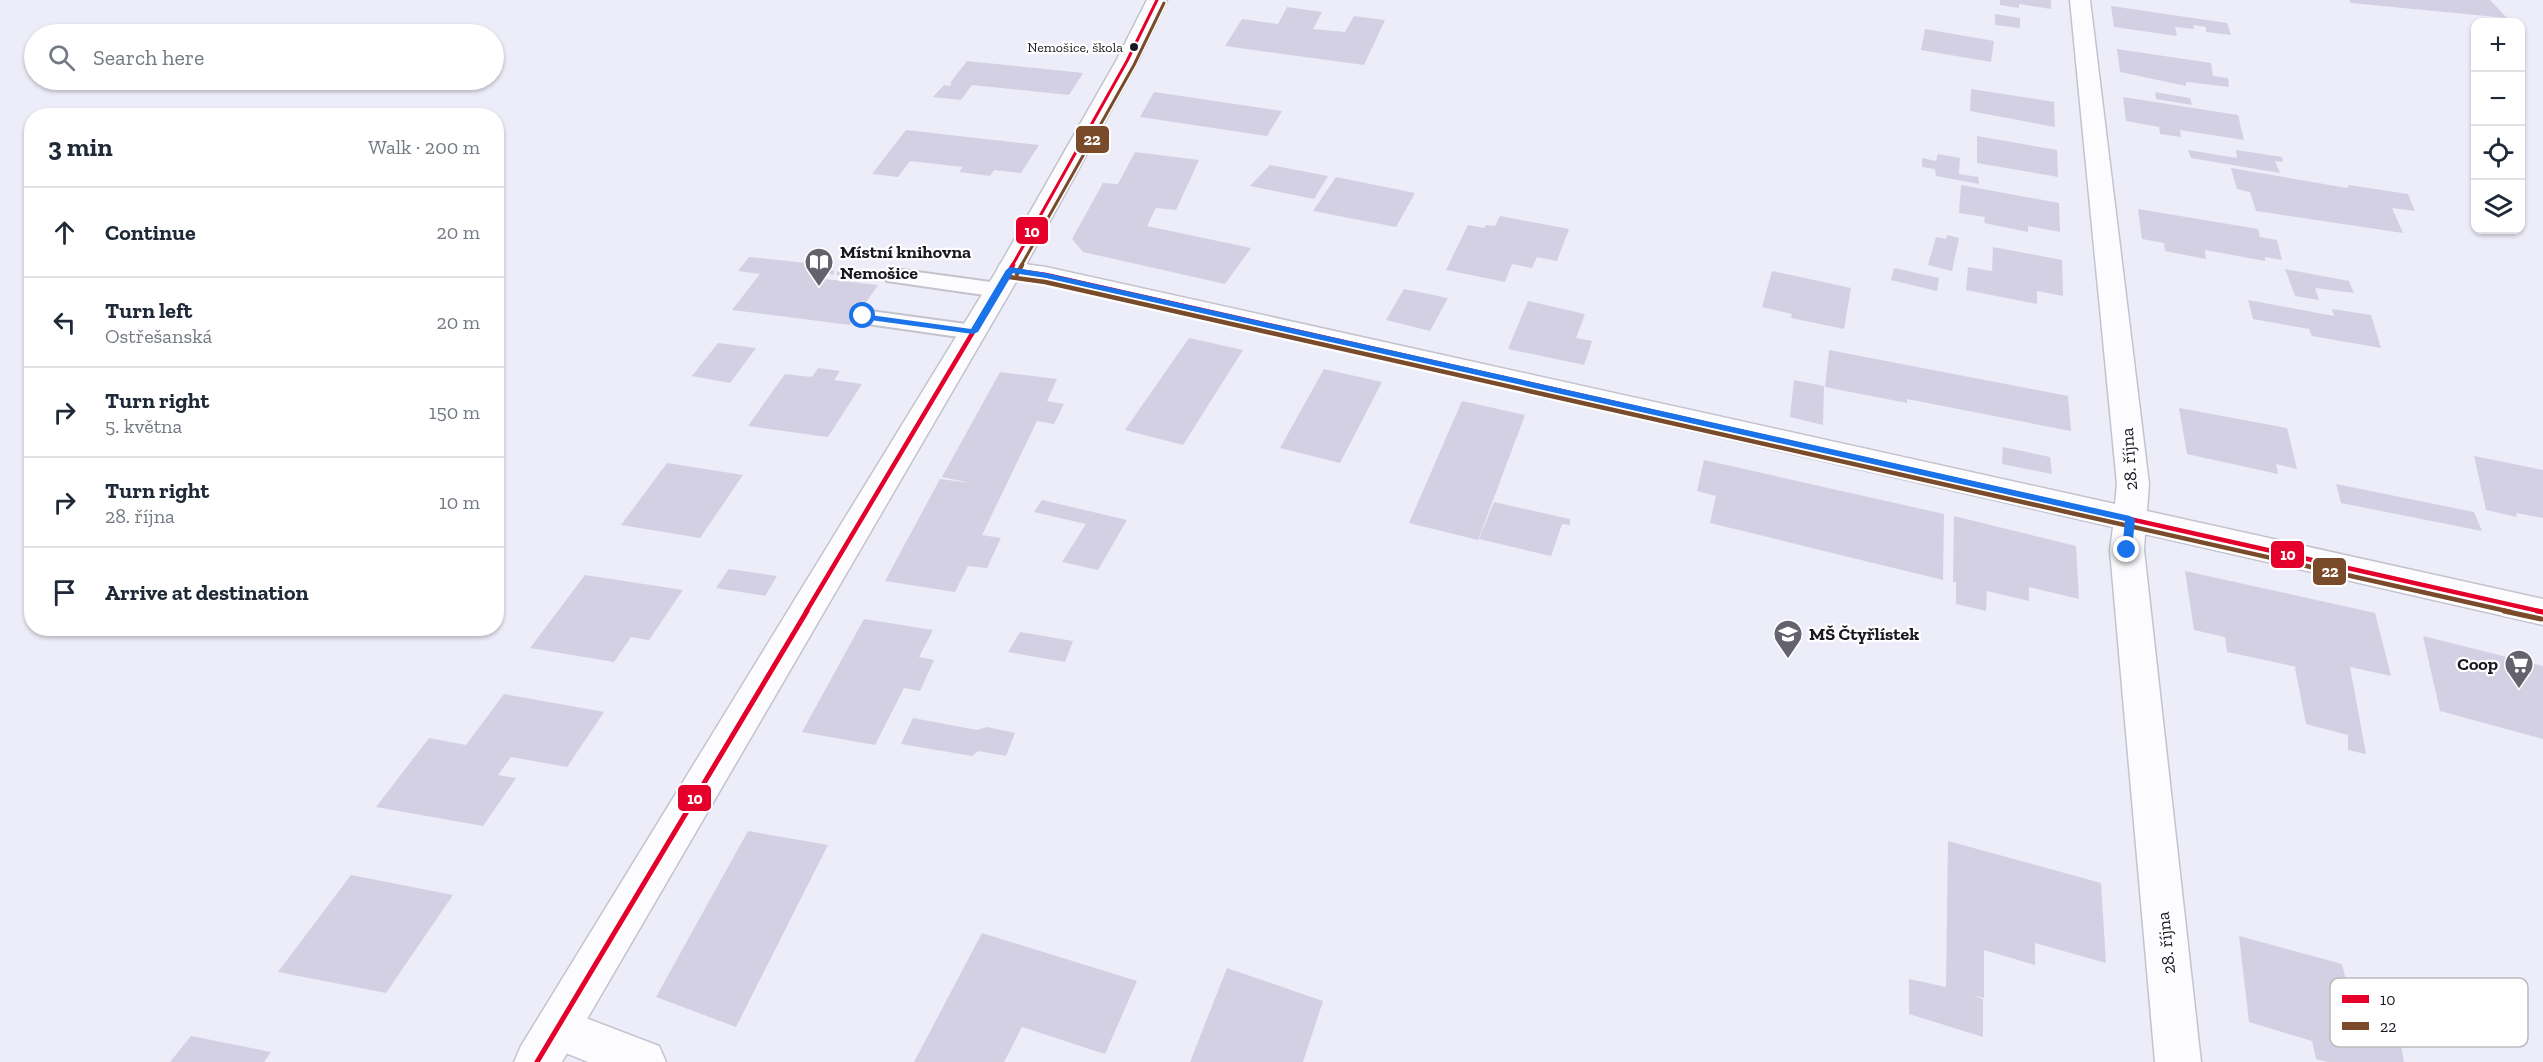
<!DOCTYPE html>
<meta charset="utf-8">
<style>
:root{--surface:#fff;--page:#f2f2f3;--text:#1f2937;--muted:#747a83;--line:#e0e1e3}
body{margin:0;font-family:"Zilla Slab",serif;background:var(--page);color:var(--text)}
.controls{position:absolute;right:18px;top:18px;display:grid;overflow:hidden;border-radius:12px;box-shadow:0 2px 4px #0004}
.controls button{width:54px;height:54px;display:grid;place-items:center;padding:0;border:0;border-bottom:2px solid var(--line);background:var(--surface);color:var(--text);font:30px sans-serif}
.stop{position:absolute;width:18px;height:18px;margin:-14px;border:4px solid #1a73e8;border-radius:50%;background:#fff}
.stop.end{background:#1a73e8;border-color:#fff;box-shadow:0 2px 6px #0008}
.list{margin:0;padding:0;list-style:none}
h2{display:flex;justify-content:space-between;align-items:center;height:78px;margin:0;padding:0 24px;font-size:26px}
h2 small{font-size:20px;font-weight:400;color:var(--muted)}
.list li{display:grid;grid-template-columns:39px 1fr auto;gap:18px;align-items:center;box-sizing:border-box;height:90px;padding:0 24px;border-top:2px solid var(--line)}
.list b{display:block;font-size:22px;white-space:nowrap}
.list p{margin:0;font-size:20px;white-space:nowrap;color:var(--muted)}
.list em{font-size:20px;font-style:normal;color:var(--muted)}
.icon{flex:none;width:33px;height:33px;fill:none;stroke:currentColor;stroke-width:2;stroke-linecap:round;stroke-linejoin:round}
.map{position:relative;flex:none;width:2543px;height:1062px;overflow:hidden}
.search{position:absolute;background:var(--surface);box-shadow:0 2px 4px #0004;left:24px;top:24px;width:480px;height:66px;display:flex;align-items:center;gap:15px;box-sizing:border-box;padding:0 21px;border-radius:33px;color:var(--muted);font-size:22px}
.panel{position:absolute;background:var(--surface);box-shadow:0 2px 4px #0004;left:24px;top:108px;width:480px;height:528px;border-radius:24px}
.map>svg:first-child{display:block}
.building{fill:#d3d0e3}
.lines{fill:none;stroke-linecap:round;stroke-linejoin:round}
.service-casing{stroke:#c4c3cd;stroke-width:4}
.minor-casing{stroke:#c4c3cd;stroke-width:3}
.tertiary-casing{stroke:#c4c3cd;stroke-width:3}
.path{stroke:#d2d2d5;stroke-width:4;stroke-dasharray:5 3;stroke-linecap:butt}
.service{fill:#fcfcfe;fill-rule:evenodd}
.minor{fill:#fcfcfe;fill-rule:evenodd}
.tertiary{fill:#fcfcfe;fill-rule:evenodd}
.bus-1-far2-casing{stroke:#fff;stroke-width:6}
.bus-1-far1-casing{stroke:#fff;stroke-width:9}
.bus-1-casing{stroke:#fff;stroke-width:10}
.bus-2-far2-casing{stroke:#fff;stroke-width:6}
.bus-2-far1-casing{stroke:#fff;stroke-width:9}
.bus-2-casing{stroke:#fff;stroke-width:10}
.bus-1-far2{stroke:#e4002b;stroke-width:3}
.bus-1-far1{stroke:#e4002b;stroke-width:4.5}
.bus-1{stroke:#e4002b;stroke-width:5}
.bus-2-far2{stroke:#7a4b2a;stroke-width:3}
.bus-2-far1{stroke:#7a4b2a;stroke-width:4.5}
.bus-2{stroke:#7a4b2a;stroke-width:5}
.route{fill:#1a73e8}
.bus-dot{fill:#1a1921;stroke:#fff;stroke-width:2}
.labels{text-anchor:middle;stroke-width:4.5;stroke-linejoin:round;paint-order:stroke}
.far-bus-label{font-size:14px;fill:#1a1921;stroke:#fff;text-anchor:end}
.poi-label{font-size:18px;font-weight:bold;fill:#1a1921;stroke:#fff;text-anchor:start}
.street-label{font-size:18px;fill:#1a1921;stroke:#fff}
.key{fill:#fff;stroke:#bababc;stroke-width:1.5}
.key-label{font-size:16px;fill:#1a1921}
.line-badge{stroke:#fff;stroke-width:2}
.badge-label{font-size:16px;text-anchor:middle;font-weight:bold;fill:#fff}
</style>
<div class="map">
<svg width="2543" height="1062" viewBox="0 0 2543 1062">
<rect width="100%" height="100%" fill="#edecf9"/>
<g class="building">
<polygon points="2000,0 2051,0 2051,9 2019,4 2019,8 2000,5"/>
<polygon points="2349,0 2490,0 2507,18 2351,3"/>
<polygon points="2111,6 2227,23 2231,35 2206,32 2206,27 2193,25 2194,29 2175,27 2177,36 2114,27"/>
<polygon points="1287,7 1322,12 1313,29 1345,32 1354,16 1385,20 1364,65 1225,46 1242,19 1278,24"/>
<polygon points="1995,14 2020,18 2020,28 1995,25"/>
<polygon points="1925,29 1994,41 1991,62 1921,50"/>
<polygon points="2117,49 2211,63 2213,76 2228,78 2229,87 2186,82 2186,86 2120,72"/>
<polygon points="967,61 1083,73 1069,95 972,85 961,100 933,97 944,85 950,86 952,83 950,83"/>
<polygon points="1971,89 2054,102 2055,127 1970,111"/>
<polygon points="1154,92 1282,111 1267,136 1140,117"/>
<polygon points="2155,92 2190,98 2192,105 2156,99"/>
<polygon points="2123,97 2238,115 2244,140 2180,130 2181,137 2160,134 2159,127 2126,121"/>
<polygon points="906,130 1039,145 1021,173 994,170 990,176 959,172 963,167 910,161 898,177 872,174"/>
<polygon points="1977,136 2057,150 2058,177 1977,163"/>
<polygon points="2188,150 2237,158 2236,150 2282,157 2283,162 2275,161 2280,173 2191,158"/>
<polygon points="1135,152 1199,160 1176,210 1156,208 1147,226 1251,248 1225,284 1083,252 1072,239 1103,183 1118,184"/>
<polygon points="1938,154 1960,158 1959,174 1978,177 1979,184 1936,176 1935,169 1922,167 1922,158 1936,161"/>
<polygon points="1270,165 1328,176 1314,199 1250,186"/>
<polygon points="2231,168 2347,188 2349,185 2408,194 2415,211 2392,208 2403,233 2256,211 2250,192 2237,189"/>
<polygon points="1336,177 1415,193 1396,227 1313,211"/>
<polygon points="1961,185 2059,203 2060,232 2028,226 2028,232 1984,223 1985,217 1959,213"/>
<polygon points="2138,209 2258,229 2260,237 2277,240 2282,260 2265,257 2265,261 2205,250 2206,259 2165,251 2164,243 2142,239"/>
<polygon points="1500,216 1569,229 1557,261 1537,257 1532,268 1512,264 1505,282 1446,270 1468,225 1484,228 1486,225 1495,226"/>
<polygon points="1947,235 1959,238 1952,271 1928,265 1936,237 1946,239"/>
<polygon points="1993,247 2062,260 2063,296 2037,291 2037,304 1966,290 1968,267 1992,271"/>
<polygon points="749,257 825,265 816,278 878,285 850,325 732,310 760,274 738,271"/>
<polygon points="1894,268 1939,278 1937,291 1891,280"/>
<polygon points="2285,269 2349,281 2354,293 2315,288 2319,300 2295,296"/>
<polygon points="1772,271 1851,288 1844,329 1791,318 1792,314 1762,307"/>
<polygon points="1404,289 1448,298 1430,331 1386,320"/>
<polygon points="2248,300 2334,316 2332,309 2371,315 2381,348 2312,336 2309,329 2253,319"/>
<polygon points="1528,301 1585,314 1576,338 1592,341 1584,365 1508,349"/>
<polygon points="1189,338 1243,350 1183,445 1125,430"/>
<polygon points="718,343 756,348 730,383 692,376"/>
<polygon points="1829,350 2068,396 2071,431 1907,399 1907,403 1825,387"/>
<polygon points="818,368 840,371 834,380 862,384 828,437 748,426 785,374 812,377"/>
<polygon points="1324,369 1382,382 1340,463 1280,448"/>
<polygon points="1000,372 1057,379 1047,401 1064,404 1054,424 1037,421 982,535 1001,538 987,568 968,566 955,592 885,581 940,479 971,483 942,477"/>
<polygon points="1794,380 1824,386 1823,425 1790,417"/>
<polygon points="1462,401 1525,415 1478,540 1409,523"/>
<polygon points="2179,408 2287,428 2297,469 2276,464 2278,474 2187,454"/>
<polygon points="2003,447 2050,457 2052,474 2002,464"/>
<polygon points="2474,456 2543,470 2543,518 2516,513 2517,517 2486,510"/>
<polygon points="1704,460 1944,514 1943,580 1710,523 1716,496 1697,491"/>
<polygon points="667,463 743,475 700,538 621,525"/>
<polygon points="2336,484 2474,512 2482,531 2341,503"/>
<polygon points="1042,500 1127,520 1098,570 1062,562 1086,524 1034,512"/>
<polygon points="1494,502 1570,519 1570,525 1562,524 1551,556 1479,539"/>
<polygon points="1954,516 2076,546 2079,599 2029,587 2029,601 1987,591 1986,611 1956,604 1956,582 1953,582"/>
<polygon points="729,569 777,576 765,596 716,588"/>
<polygon points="2185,571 2375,613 2391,676 2350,667 2366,754 2348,750 2348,735 2306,724 2295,668 2297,667 2227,652 2225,637 2194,630"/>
<polygon points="585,575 683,590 649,640 631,637 614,662 530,648"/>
<polygon points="864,619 933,630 919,657 934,660 920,691 904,688 875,745 802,732"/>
<polygon points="1020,632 1073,641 1065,662 1008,652"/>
<polygon points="2423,636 2543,666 2543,739 2440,711"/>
<polygon points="504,694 604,712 567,767 511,757 498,775 516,778 483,826 376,807 429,738 466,745"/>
<polygon points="913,718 977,730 987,727 1015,733 1006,756 978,751 972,756 901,744"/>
<polygon points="748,831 828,845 736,1027 656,997"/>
<polygon points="1948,841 2101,883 2106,963 2035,943 2035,965 1984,950 1984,998 1972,995 1983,999 1983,1037 1909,1014 1909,979 1946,987"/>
<polygon points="351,875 453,895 386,993 278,972"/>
<polygon points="982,933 1137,981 1105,1054 1022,1027 1004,1062 914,1062"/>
<polygon points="2239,936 2342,964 2352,1006 2409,1023 2413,1037 2399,1034 2404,1062 2328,1062 2316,1059 2312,1041 2249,1022"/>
<polygon points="1227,968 1323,1001 1303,1062 1190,1062"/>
<polygon points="191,1036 271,1052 264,1062 170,1062"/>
</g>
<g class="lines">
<g class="service-casing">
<g id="service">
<polygon points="895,269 998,283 1006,285 1010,290 1006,295 998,297 887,281 883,276 887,271"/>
<polygon points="863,310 973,325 982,327 985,332 982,337 973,339 854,322 851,317 854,312"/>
</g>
</g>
<g class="minor-casing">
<g id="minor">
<polygon points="2070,0 2090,0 2149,484 2147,511 2543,599 2543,625 2145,534 2144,550 2201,1062 2155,1062 2110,550 2113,527 1046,283 1000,276 997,270 1000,264 1010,262 1046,267 2115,504 2117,484"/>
<polygon points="557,1007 659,1046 666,1062 588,1062 541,1043 535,1028 541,1013"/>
</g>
</g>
<g class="tertiary-casing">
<polygon id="tertiary" points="1147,0 1167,0 1138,61 1023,270 562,1062 514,1062 521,1046 997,270 1116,61"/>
</g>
<polyline class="path" points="821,271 853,275"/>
<use href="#service" class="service"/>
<use href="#minor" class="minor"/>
<use href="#tertiary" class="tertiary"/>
<g class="bus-1-far2-casing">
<polyline id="bus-1-far2" points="1012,266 1127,61 1157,0"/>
</g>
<g class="bus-1-far1-casing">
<g id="bus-1-far1">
<polyline points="1010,270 1046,275 2543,612"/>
<polyline points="806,612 1013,265"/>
</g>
</g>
<g class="bus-1-casing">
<g id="bus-1">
<polyline points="2537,611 2543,612"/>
<polyline points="537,1062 807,611"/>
</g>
</g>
<g class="bus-2-far2-casing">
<polyline id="bus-2-far2" points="1021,266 1134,65 1164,3"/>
</g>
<g class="bus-2-far1-casing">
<g id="bus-2-far1">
<polyline points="1017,274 1022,265"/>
<polyline points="1009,277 1045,282 2511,612"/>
</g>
</g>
<g class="bus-2-casing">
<polyline id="bus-2" points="2504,611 2541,619"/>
</g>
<use href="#bus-1-far2" class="bus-1-far2"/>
<use href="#bus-1-far1" class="bus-1-far1"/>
<use href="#bus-1" class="bus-1"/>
<use href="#bus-2-far2" class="bus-2-far2"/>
<use href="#bus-2-far1" class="bus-2-far1"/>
<use href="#bus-2" class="bus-2"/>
</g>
<polygon class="route" points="1010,267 1046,273 2130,516 2135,519 2132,550 2127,553 2122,550 2125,521 1046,278 1013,273 978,332 973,334 863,319 859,316 863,314 971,329 1006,270"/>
<defs>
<g id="library-pin" transform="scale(1.5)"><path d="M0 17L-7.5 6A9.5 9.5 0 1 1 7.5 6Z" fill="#64636d" stroke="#fff"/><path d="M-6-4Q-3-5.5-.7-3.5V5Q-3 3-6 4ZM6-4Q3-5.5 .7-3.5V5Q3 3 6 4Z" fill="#fff"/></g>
<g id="school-pin" transform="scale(1.5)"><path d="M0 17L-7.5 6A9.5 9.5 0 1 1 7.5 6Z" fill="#64636d" stroke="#fff"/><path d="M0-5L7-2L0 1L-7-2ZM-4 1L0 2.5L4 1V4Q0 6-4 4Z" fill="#fff"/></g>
<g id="supermarket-pin" transform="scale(1.5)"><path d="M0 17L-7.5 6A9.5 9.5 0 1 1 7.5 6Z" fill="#64636d" stroke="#fff"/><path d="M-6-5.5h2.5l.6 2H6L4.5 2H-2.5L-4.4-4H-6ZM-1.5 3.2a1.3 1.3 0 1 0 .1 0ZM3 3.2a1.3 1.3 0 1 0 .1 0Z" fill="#fff"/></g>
</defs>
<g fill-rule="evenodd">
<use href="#library-pin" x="819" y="262"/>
<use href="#school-pin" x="1788" y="634"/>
<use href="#supermarket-pin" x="2519" y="664"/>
</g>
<circle class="bus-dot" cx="1134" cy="47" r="5"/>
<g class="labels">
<g class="far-bus-label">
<text x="1123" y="52">Nemošice, škola</text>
</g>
<g class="poi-label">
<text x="840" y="258">Místní knihovna<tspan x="840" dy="21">Nemošice</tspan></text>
<text x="1809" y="640">MŠ Čtyřlístek</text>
<text x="2498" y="670" text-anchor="end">Coop</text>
</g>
<g class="street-label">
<text transform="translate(2129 459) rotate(-94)" y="6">28. října</text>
<text transform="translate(2166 943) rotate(-96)" y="6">28. října</text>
</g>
</g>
<rect x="2330" y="978" width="198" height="69" rx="9" class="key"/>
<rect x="2342" y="995" width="27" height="8" fill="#e4002b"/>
<rect x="2342" y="1022" width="27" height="8" fill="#7a4b2a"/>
<g class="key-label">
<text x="2380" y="1005">10</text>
<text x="2380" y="1032">22</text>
</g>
<g class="line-badge">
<rect x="1075" y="125" width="35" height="29" rx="6" fill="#7a4b2a"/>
<rect x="1015" y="216" width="34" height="29" rx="6" fill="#e4002b"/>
<rect x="2270" y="540" width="35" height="29" rx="6" fill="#e4002b"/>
<rect x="2312" y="557" width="35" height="29" rx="6" fill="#7a4b2a"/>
<rect x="677" y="784" width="35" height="28" rx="6" fill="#e4002b"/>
</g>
<g class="badge-label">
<text x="1092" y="145">22</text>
<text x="1032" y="237">10</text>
<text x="2288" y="560">10</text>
<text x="2330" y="577">22</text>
<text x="695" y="804">10</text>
</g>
</svg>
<div class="controls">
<button>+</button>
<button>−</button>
<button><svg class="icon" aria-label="locate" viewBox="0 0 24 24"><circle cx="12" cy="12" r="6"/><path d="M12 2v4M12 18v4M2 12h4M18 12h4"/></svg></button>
<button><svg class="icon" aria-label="layers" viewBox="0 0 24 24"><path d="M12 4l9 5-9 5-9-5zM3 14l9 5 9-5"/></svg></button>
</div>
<div class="stop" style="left:863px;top:316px"></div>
<div class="stop end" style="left:2127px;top:550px"></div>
<div class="search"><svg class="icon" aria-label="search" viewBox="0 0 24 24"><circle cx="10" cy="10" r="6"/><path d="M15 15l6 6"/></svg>Search here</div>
<section class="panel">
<h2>3 min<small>Walk · 200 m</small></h2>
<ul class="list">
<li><svg class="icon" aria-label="ahead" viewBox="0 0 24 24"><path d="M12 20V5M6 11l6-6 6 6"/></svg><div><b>Continue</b></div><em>20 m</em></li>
<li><svg class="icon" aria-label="left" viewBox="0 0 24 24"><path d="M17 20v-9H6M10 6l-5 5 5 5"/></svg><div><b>Turn left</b><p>Ostřešanská</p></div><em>20 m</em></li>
<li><svg class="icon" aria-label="right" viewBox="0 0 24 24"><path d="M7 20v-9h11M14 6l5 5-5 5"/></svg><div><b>Turn right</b><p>5. května</p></div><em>150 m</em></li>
<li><svg class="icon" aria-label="right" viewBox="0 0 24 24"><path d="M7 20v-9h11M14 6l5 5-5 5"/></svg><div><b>Turn right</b><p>28. října</p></div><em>10 m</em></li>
<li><svg class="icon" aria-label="arrive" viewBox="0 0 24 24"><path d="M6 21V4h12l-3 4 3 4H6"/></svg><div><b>Arrive at destination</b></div></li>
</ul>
</section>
</div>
